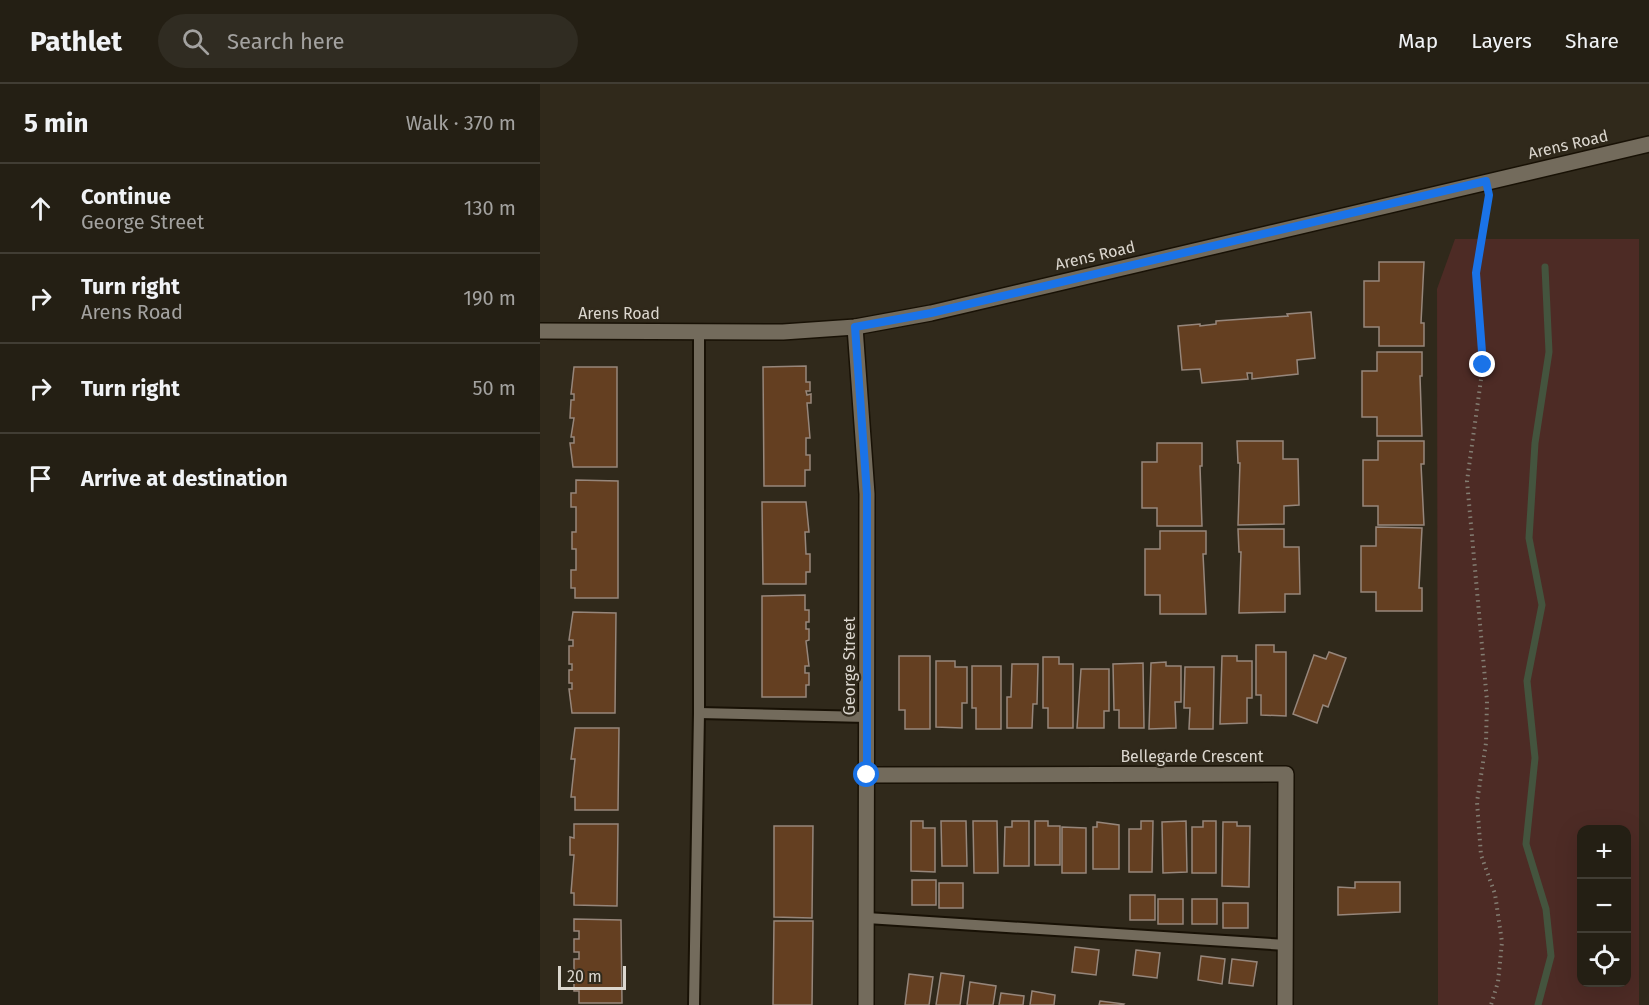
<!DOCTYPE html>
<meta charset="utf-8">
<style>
:root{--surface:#241f14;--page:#302c22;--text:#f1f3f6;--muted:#a3a2a0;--line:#413d34}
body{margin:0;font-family:"Fira Sans",sans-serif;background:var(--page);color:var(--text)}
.controls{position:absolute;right:18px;bottom:18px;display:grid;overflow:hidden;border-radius:12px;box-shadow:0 6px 24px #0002}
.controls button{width:54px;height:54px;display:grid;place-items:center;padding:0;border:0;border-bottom:2px solid var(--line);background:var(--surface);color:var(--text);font:30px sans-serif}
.scale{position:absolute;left:18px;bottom:15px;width:68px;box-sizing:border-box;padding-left:6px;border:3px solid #dcd7cf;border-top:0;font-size:16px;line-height:21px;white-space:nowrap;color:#dcd7cf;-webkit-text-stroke:4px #30291b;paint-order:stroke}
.stop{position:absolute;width:18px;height:18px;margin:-14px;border:4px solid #1a73e8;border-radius:50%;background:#fff}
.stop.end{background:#1a73e8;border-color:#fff;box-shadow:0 2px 6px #0008}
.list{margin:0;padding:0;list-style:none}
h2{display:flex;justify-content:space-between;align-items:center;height:78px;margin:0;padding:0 24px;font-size:26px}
h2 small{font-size:20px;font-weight:400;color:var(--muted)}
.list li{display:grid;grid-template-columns:39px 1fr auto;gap:18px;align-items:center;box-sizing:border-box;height:90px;padding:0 24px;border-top:2px solid var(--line)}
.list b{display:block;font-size:22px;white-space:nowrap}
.list p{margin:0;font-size:20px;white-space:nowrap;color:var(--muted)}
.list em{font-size:20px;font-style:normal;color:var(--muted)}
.icon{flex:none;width:33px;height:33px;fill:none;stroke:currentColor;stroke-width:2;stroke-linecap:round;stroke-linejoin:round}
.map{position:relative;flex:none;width:1109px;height:921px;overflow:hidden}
header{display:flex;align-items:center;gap:36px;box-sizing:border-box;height:84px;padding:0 30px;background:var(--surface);border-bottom:2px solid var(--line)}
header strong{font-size:28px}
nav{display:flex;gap:33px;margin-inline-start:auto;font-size:21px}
.search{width:420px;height:54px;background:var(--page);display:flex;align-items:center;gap:15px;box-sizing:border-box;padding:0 21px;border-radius:33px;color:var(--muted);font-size:22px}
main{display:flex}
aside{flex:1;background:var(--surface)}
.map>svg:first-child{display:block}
.green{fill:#4d2b25;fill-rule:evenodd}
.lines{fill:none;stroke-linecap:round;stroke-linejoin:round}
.stream{stroke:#44543e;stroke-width:7}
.building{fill:#643f21;stroke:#96867b;stroke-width:1.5}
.lane-casing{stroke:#181105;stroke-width:14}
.street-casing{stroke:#181105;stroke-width:18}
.secondary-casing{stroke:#181105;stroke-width:18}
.path{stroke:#837d72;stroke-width:4;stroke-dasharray:1.5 4.5;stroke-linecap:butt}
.lane{stroke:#736b5c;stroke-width:10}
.street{stroke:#736b5c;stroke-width:15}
.secondary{stroke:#736b5c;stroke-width:15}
.route{stroke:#1a73e8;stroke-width:8}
.labels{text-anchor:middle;stroke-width:4.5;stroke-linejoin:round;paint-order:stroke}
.street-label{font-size:16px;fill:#dcd7cf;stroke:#30291b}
</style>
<header>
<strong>Pathlet</strong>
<div class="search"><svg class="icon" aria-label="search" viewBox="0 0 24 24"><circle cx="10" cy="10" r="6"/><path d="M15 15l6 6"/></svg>Search here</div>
<nav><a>Map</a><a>Layers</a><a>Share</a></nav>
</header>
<main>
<aside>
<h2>5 min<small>Walk · 370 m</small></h2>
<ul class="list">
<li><svg class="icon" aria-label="ahead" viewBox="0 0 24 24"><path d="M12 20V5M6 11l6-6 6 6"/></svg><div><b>Continue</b><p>George Street</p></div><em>130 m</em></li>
<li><svg class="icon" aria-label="right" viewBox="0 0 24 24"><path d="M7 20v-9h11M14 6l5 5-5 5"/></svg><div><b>Turn right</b><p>Arens Road</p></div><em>190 m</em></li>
<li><svg class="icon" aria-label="right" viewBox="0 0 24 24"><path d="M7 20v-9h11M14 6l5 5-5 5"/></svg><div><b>Turn right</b></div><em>50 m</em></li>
<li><svg class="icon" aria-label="arrive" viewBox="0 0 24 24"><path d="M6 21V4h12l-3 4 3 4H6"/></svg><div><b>Arrive at destination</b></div></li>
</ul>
</aside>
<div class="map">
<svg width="1109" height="921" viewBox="0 0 1109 921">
<rect width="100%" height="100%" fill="#30291b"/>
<path class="green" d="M915,155H1099V921H898L897,205ZM1042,746H1086V898H1042Z"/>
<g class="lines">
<polyline class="stream" points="998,921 1011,872 1006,825 986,760 995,674 987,597 1002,521 989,454 995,359 1009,268 1005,183"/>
</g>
<g class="building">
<polygon points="839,178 884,178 881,239 884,239 884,262 839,262 839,243 824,243 824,197 839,197"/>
<polygon points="771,228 775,274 757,276 758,290 712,295 712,289 707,289 708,295 662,299 660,285 642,286 638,242 660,240 660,242 676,240 676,237 748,232 747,230"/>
<polygon points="837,268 882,268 882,292 880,292 882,352 837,352 837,333 822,333 822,287 837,287"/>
<polygon points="266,282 266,298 270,298 270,307 266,307 267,311 271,310 271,319 267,319 270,354 266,354 266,371 270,371 270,386 265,386 265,402 224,402 223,283"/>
<polygon points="34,283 77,283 77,383 33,383 30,359 34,359 34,353 31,353 34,334 30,334 31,316 34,316 34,310 31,310"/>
<polygon points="697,357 743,357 743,375 758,375 759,421 744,422 744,440 698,441 700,379 698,379"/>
<polygon points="838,357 884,357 884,380 881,380 884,441 838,441 838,422 823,422 823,376 838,376"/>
<polygon points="617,359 662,359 662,382 660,382 662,442 617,442 617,424 602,424 602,378 617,378"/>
<polygon points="36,396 78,397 78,514 35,514 35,504 31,504 31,486 36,486 36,465 32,465 32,448 36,448 36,423 31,423 31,409 36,409"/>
<polygon points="222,418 266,418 269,448 265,448 266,470 270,470 270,488 266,488 266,500 223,500"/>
<polygon points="836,443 882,444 879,504 882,504 882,527 836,527 836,508 821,508 821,462 836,462"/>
<polygon points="698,445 744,445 744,463 759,463 760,510 745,510 745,528 699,529 701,468 699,468"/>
<polygon points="620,447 666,447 666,470 663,470 666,530 620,530 620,511 605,511 605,465 620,465"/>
<polygon points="265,511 265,526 269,526 269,538 266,538 266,545 269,545 269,556 266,557 269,582 265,582 265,589 269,589 269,601 266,601 266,613 222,613 222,512"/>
<polygon points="33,528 76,529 75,629 32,629 29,605 32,605 32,599 29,599 29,586 32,586 32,580 29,580 29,562 33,562 33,556 29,556"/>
<polygon points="716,561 734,561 734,568 746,568 746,632 721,631 721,611 716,611"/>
<polygon points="789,568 806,574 788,623 783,621 777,639 753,630 774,571 786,575"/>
<polygon points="359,572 390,572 390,645 365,645 365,626 359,626"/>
<polygon points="682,572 697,572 697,577 712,577 712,614 707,614 707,639 680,640"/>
<polygon points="503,573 519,573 519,580 533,580 533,644 508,644 508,624 503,624"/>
<polygon points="396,577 415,577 415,583 427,583 427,619 422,619 422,644 396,643"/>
<polygon points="626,578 626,582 641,582 641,618 635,618 636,644 609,645 611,579"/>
<polygon points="603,579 604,644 579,644 579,626 574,626 573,580"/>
<polygon points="472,580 498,580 497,620 493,620 492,644 467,644 467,613 471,613"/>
<polygon points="432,582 461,582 461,645 436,645 436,624 432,624"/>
<polygon points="645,583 674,583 673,645 649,645 650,624 644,624"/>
<polygon points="541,585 569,585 569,627 564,627 564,644 537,644"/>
<polygon points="35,644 79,644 78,726 35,726 35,713 31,713 35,675 31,675"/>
<polygon points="371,737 383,737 383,744 395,744 395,788 371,787"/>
<polygon points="401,737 426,737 427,782 402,782"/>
<polygon points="433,737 457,737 458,789 434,789"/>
<polygon points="472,737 489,737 489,782 464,782 465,743 472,743"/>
<polygon points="495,737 508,737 508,742 520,742 520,781 495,781"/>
<polygon points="601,737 613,737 612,788 589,788 589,745 601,745"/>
<polygon points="646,737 647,788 623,789 622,738"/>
<polygon points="663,737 676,737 676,789 652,789 652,743 663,743"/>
<polygon points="557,738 579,741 579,785 553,785 553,743 557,743"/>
<polygon points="683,738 697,738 697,742 710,742 709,803 682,802"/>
<polygon points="34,740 78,740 77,822 34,821 34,809 31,809 34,771 30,771 30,753 34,754"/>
<polygon points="234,742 273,742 272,834 234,833"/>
<polygon points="522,743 546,744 546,789 522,789"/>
<rect x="372" y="796" width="24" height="25"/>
<polygon points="815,798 860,798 860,828 798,831 798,803 815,804"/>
<rect x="399" y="799" width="24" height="25"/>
<rect x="590" y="811" width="25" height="25"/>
<rect x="618" y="815" width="25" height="25"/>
<rect x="652" y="815" width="25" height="25"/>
<rect x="683" y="819" width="25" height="25"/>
<polygon points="34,835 81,836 82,919 39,919 39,907 34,907 34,895 39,894 39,888 34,888 34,875 39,875 39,868 34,868 34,855 39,855 39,847 34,847"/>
<polygon points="234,837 273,837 272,921 233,921"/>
<polygon points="535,863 559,866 556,891 532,888"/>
<polygon points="596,866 620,869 617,894 593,891"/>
<polygon points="661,872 685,875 682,900 658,896"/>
<polygon points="692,875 717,878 713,902 689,899"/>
<polygon points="401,889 424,892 420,921 396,921"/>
<polygon points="369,890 393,893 389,921 365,921"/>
<polygon points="430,898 456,902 453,921 427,921"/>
<polygon points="492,907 515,911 514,921 490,921"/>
<polygon points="461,909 484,912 483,921 459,921"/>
<polygon points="560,917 584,920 583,921 559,921"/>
</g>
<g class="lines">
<g class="lane-casing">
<g id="lane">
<polyline points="159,629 327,633"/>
<polyline points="327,834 746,861"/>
<polyline points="154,921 159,629 159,248"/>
</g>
</g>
<g class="street-casing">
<g id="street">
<polyline points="315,243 327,410 326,921"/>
<polyline points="327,691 746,690 745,921"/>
</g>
</g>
<g class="secondary-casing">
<polyline id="secondary" points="0,247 243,248 315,243 391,229 1109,60"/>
</g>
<polyline class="path" points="948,117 936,189 943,281 927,397 947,617 946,659 937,718 941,771 955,810 962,858 958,898 951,921"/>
<use href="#lane" class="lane"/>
<use href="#street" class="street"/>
<use href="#secondary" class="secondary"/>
</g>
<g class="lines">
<polyline class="route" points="327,691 327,410 315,243 391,229 946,97 949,111 936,189 943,281"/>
</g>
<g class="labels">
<g class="street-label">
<text transform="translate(1028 60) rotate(-13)" y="6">Arens Road</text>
<text transform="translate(555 171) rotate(-13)" y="6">Arens Road</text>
<text x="79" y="235">Arens Road</text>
<text transform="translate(309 582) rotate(-90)" y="6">George Street</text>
<text x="652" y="678">Bellegarde Crescent</text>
</g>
</g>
</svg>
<div class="controls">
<button>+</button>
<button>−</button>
<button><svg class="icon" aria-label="locate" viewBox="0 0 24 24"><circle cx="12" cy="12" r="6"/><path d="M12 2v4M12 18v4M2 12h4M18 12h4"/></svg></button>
</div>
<div class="scale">20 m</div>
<div class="stop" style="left:327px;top:691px"></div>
<div class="stop end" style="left:943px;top:281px"></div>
</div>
</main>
